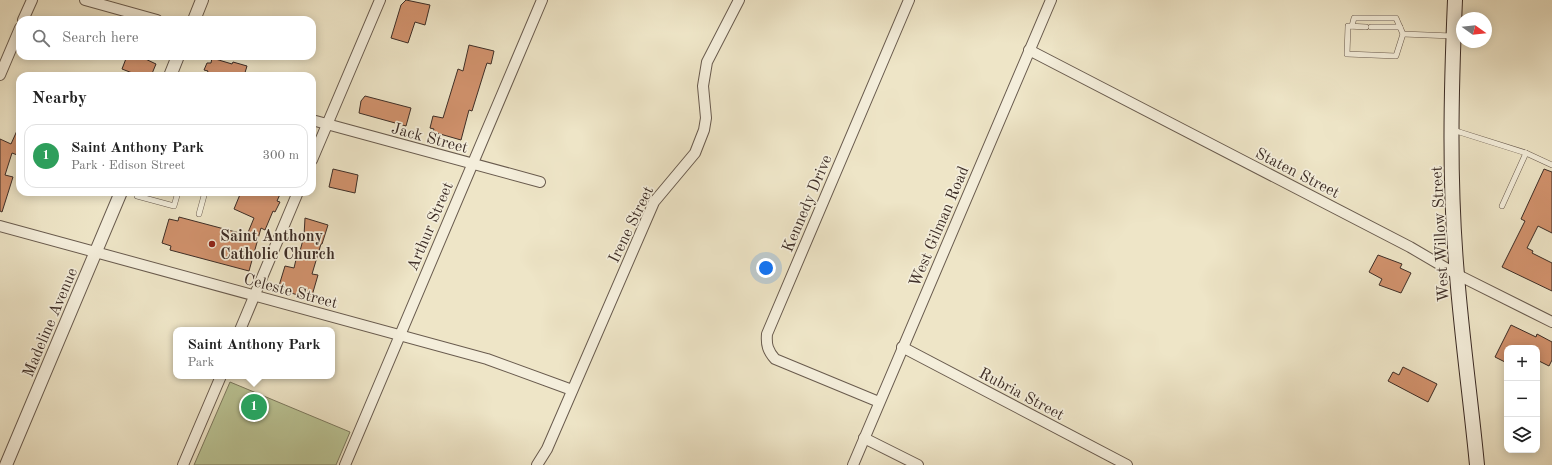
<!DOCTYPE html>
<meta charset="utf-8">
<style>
:root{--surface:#fff;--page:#f2f2f2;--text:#222;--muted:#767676;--line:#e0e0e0;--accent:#1a73e8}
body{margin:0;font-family:"Old Standard TT",serif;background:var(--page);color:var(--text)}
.controls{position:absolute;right:12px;bottom:12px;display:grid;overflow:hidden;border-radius:8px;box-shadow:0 2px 10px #0003}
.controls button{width:36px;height:36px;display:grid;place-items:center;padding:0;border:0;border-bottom:1px solid var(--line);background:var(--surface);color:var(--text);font:20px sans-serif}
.compass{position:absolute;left:1456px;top:12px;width:36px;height:36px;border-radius:50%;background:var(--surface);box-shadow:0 2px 10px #0003;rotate:105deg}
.you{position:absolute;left:766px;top:268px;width:14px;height:14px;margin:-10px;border:3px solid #fff;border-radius:50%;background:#1a73e8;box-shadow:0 0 0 6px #1a73e833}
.badge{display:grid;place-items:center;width:26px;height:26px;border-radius:50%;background:var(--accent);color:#fff;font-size:13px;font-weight:700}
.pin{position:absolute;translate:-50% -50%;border:2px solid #fff;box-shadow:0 1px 4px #0006}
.popup{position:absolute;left:173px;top:327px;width:162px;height:52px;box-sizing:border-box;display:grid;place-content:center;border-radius:8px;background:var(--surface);filter:drop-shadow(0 1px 3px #0005);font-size:13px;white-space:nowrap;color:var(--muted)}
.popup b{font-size:15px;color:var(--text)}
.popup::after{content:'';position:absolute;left:50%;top:100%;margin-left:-8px;border:8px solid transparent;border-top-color:var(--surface)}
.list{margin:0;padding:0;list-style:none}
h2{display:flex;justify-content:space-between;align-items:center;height:52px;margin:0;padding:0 16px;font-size:17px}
h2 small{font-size:13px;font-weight:400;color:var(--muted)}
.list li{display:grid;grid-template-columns:26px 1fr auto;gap:12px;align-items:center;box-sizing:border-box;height:64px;margin:0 8px 8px;padding:0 8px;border:1px solid var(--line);border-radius:12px}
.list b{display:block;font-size:15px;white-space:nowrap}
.list p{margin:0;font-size:13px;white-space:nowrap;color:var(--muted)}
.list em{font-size:13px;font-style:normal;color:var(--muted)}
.icon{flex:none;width:22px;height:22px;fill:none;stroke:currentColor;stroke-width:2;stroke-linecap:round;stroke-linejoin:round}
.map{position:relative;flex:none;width:1552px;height:465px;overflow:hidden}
.search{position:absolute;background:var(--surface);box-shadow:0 2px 10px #0003;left:16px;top:16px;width:300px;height:44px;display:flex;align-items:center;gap:10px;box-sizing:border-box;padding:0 14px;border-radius:12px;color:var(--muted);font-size:15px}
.panel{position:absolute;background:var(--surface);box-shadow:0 2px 10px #0003;left:16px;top:72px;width:300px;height:124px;border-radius:12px}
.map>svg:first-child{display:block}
.green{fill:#bac495;stroke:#7c785e}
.building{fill:#d1926d;stroke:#3d2d26}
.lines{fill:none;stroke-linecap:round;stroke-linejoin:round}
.service-casing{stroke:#695b4e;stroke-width:6}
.minor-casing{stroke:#695b4e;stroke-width:12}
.tertiary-casing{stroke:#695b4e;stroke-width:14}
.secondary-casing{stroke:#3d2d26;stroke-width:16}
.service{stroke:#f4eedb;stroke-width:5}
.minor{stroke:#f4eedb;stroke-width:10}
.tertiary{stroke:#f4eedb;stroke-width:12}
.secondary{stroke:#f4eedb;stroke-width:14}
.poi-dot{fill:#8f2418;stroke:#f4eedb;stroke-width:1.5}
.labels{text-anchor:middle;stroke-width:3.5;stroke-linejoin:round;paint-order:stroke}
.street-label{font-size:16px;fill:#3d2d26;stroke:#f4eedb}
.poi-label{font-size:16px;font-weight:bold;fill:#3d2d26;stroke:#f4eedb;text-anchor:start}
</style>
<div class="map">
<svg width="1552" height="465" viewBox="0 0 1552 465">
<rect width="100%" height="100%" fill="#eee5c7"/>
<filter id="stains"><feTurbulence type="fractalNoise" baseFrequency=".005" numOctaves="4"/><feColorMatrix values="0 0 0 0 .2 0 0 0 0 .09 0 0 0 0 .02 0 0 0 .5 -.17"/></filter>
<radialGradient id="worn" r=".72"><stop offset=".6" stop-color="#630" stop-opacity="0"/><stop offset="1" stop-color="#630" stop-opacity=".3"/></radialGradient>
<polygon class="green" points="230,382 350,432 336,465 194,465"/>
<g class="building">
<polygon points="406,0 430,5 425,25 415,22 408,43 391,38 401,5"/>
<polygon points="469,45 494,51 491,64 487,63 485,69 472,111 469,110 461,140 433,132 434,129 430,128 433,116 443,118 458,69 463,71"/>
<polygon points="127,56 139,56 156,64 151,76 140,76 122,69"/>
<polygon points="212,58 232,64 233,62 247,66 244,76 206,76 208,71 204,70 207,63 211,63"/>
<polygon points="365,96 411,108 406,126 359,113 361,101"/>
<polygon points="20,124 20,156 12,153 5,175 13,177 2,212 0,211 0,139 11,144"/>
<polygon points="333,169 358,175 355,193 329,187"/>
<polygon points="1544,169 1552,172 1552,233 1538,226 1527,248 1533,251 1532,253 1552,263 1552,291 1502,267 1525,221 1521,219"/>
<polygon points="241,192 281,192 277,201 280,202 275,212 273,211 265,230 261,228 249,271 170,250 171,246 162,243 169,219 178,221 179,217 247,235 254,218 234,209"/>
<polygon points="305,218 328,225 322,244 321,244 312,274 318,275 311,299 278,289 285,266 294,268 298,251 300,251 304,236"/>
<polygon points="1378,255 1402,264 1400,268 1411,273 1401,293 1379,285 1382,279 1369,272"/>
<polygon points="1511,325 1536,337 1537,334 1552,342 1552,360 1549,366 1537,360 1537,348 1507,348 1507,363 1495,357"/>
<polygon points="1403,367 1437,384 1428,402 1388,381 1393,372 1399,375"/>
</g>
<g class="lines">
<g class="service-casing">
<g id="service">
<polyline points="1352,26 1354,18 1396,18 1403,34 1452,36"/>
<polyline points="1366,27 1348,26 1347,54 1396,56 1403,34"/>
<polyline points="1371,27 1400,27"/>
<polyline points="1453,130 1526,153 1552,165"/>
<polyline points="137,196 174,206 178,192"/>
<polyline points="1502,206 1526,153"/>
<polyline points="199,214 205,192"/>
</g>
</g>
<g class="minor-casing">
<g id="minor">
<polyline points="85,0 157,20"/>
<polyline points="23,20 32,0"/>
<polyline points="1029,50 1410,247 1456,274 1552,322"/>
<polyline points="0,75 20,28"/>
<polyline points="312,120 540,182"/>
<polyline points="312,160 380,0"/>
<polyline points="0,226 487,359 572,390"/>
<polyline points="240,330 298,192"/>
<polyline points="902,347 1127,465"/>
<path d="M879,402L775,359C768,351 766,345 767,334L909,0"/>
<polyline points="864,438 918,465"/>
<polyline points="183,465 221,376"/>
<polyline points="345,465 542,0"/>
<polyline points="537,465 547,449 654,202 695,153 704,130 706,118 703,86 707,62 739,0"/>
<polyline points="853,465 1051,0"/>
</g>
</g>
<g class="tertiary-casing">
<g id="tertiary">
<polyline points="194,20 202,0"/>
<polyline points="170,76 178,56"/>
<polyline points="6,465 121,192"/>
</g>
</g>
<g class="secondary-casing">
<path id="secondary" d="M1455,0C1451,92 1449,184 1457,275C1462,339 1471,402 1477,465"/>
</g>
<use href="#service" class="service"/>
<use href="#minor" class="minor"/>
<use href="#tertiary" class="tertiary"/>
<use href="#secondary" class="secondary"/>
</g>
<circle class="poi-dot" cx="212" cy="244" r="4"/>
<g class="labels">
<g class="street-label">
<text transform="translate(430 137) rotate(15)" y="6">Jack Street</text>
<text transform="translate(1298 172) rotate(27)" y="6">Staten Street</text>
<text transform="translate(806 203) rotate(-67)" y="6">Kennedy Drive</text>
<text transform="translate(630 224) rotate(-64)" y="6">Irene Street</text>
<text transform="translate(429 226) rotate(-67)" y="6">Arthur Street</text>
<text transform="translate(938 226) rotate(-67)" y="6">West Gilman Road</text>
<text transform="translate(1439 234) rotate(-93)" y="6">West Willow Street</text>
<text transform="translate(291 290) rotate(15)" y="6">Celeste Street</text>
<text transform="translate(49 322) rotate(-67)" y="6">Madeline Avenue</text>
<text transform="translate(1022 393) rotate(28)" y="6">Rubria Street</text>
</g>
<g class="poi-label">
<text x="220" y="241">Saint Anthony<tspan x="220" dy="18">Catholic Church</tspan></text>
</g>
</g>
<rect width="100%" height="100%" filter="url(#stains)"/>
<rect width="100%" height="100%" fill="url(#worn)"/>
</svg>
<div class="controls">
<button>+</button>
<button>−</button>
<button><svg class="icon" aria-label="layers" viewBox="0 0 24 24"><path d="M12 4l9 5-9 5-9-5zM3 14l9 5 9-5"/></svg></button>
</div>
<svg class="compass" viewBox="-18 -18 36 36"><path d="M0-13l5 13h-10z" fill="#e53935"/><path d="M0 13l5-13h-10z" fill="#767676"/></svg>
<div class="you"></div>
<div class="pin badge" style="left:254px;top:407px;background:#2e9e5b">1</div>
<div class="popup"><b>Saint Anthony Park</b>Park</div>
<div class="search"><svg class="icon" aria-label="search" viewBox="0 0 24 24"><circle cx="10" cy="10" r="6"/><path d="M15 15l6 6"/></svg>Search here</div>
<section class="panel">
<h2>Nearby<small></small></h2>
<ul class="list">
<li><span class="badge" style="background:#2e9e5b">1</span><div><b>Saint Anthony Park</b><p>Park · Edison Street</p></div><em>300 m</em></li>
</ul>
</section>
</div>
